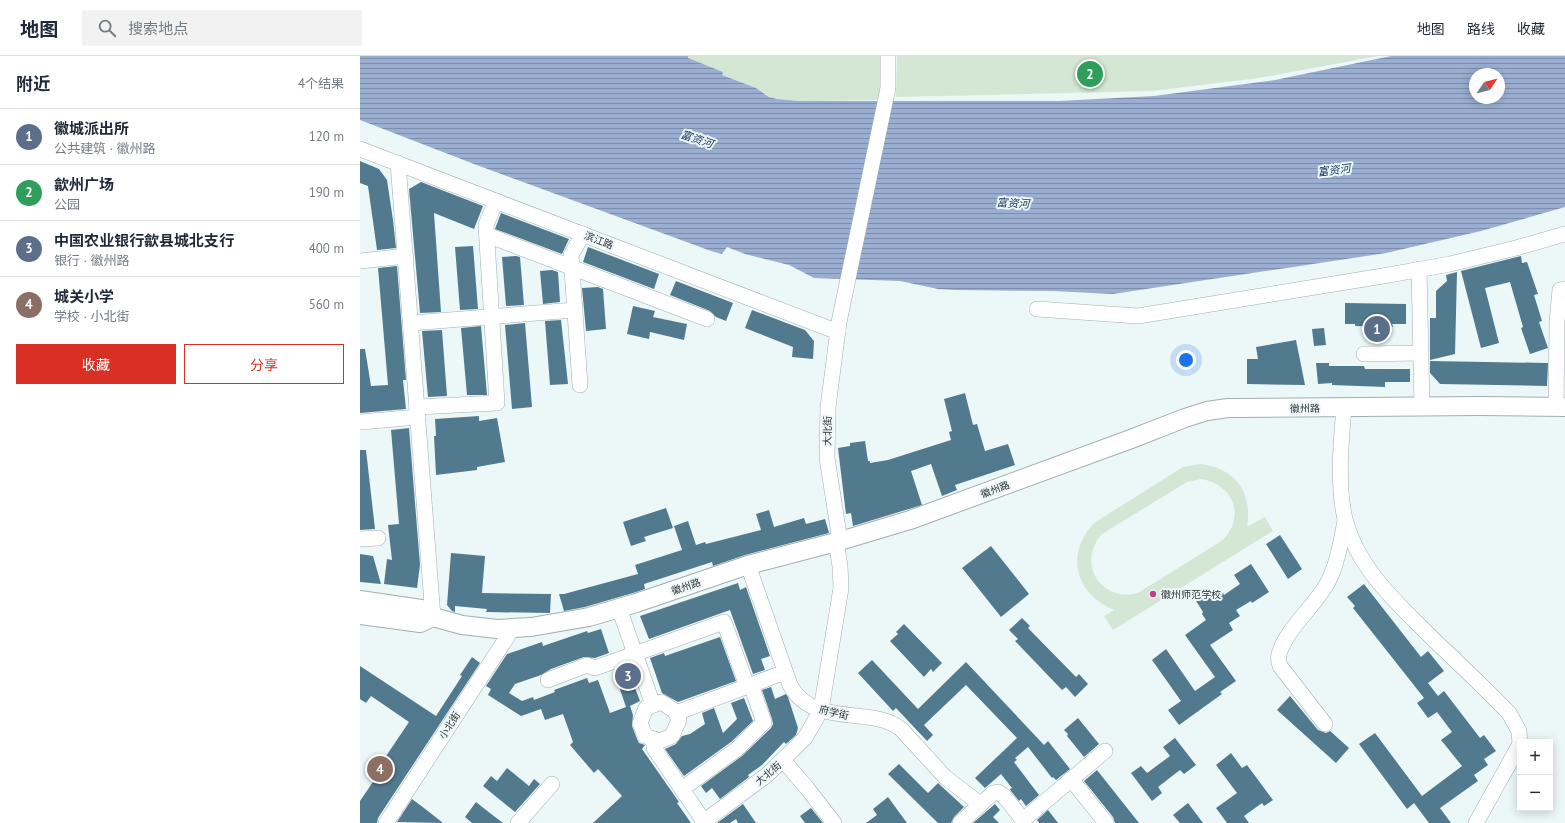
<!DOCTYPE html>
<html lang="zh">
<meta charset="utf-8">
<style>
:root{--surface:#fff;--page:#f2f2f3;--text:#1f2937;--muted:#747a83;--line:#e0e1e3;--accent:#d93025}
body{margin:0;font-family:"PT Sans","Noto Sans SC",sans-serif;background:var(--page);color:var(--text)}
.controls{position:absolute;right:12px;bottom:12px;display:grid;overflow:hidden;border-radius:0px;box-shadow:0 2px 10px #0003}
.controls button{width:36px;height:36px;display:grid;place-items:center;padding:0;border:0;border-bottom:1px solid var(--line);background:var(--surface);color:var(--text);font:20px sans-serif}
.compass{position:absolute;left:1109px;top:12px;width:36px;height:36px;border-radius:50%;background:var(--surface);box-shadow:0 2px 10px #0003;rotate:55deg}
.you{position:absolute;left:826px;top:304px;width:14px;height:14px;margin:-10px;border:3px solid #fff;border-radius:50%;background:#1a73e8;box-shadow:0 0 0 6px #1a73e833}
.badge{display:grid;place-items:center;width:26px;height:26px;border-radius:50%;background:var(--accent);color:#fff;font-size:13px;font-weight:700}
.pin{position:absolute;translate:-50% -50%;border:2px solid #fff;box-shadow:0 1px 4px #0006}
.list{margin:0;padding:0;list-style:none}
h2{display:flex;justify-content:space-between;align-items:center;height:52px;margin:0;padding:0 16px;font-size:17px}
h2 small{font-size:13px;font-weight:400;color:var(--muted)}
.list li{display:grid;grid-template-columns:26px 1fr auto;gap:12px;align-items:center;box-sizing:border-box;height:56px;padding:0 16px;border-top:1px solid var(--line)}
.list b{display:block;font-size:15px;white-space:nowrap}
.list p{margin:0;font-size:13px;white-space:nowrap;color:var(--muted)}
.list em{font-size:13px;font-style:normal;color:var(--muted)}
.actions{display:flex;gap:8px;padding:12px 16px}
.actions a{flex:1;padding:9px 0;border:1px solid var(--accent);border-radius:0px;text-align:center;font-size:14px;color:var(--accent)}
.actions .main{background:var(--accent);color:#fff}
.icon{flex:none;width:22px;height:22px;fill:none;stroke:currentColor;stroke-width:2;stroke-linecap:round;stroke-linejoin:round}
.map{position:relative;flex:none;width:1205px;height:767px;overflow:hidden}
header{display:flex;align-items:center;gap:24px;box-sizing:border-box;height:56px;padding:0 20px;background:var(--surface);border-bottom:1px solid var(--line)}
header strong{font-size:19px}
nav{display:flex;gap:22px;margin-inline-start:auto;font-size:14px}
.search{width:280px;height:36px;background:var(--page);display:flex;align-items:center;gap:10px;box-sizing:border-box;padding:0 14px;border-radius:0px;color:var(--muted);font-size:15px}
main{display:flex}
aside{flex:1;background:var(--surface)}
.map>svg:first-child{display:block}
.park{fill:#d3e7d4;fill-rule:evenodd}
.water{fill:url(#water-rules);fill-rule:evenodd}
.building{fill:#527a8e}
.lines{fill:none;stroke-linecap:round;stroke-linejoin:round}
.minor-casing{stroke:#a2adae;stroke-width:16}
.major-casing{stroke:#a2adae;stroke-width:20}
.minor{stroke:#fff;stroke-width:15}
.major{stroke:#fff;stroke-width:18}
.poi-dot{fill:#bf4291;stroke:#ecf7f8;stroke-width:1.5}
.labels{text-anchor:middle;stroke-width:4;stroke-linejoin:round;paint-order:stroke}
.street-label{font-size:10px;fill:#303435;stroke:#ecf7f8}
.poi-label{font-size:10px;fill:#303435;stroke:#ecf7f8;text-anchor:start}
.water-label{font-size:11px;font-style:italic;fill:#1a3561;stroke:#ecf7f8}
</style>
<header>
<strong>地图</strong>
<div class="search"><svg class="icon" aria-label="search" viewBox="0 0 24 24"><circle cx="10" cy="10" r="6"/><path d="M15 15l6 6"/></svg>搜索地点</div>
<nav><a>地图</a><a>路线</a><a>收藏</a></nav>
</header>
<main>
<aside>
<h2>附近<small>4个结果</small></h2>
<ul class="list">
<li><span class="badge" style="background:#5c6f8a">1</span><div><b>徽城派出所</b><p>公共建筑 · 徽州路</p></div><em>120 m</em></li>
<li><span class="badge" style="background:#2e9e5b">2</span><div><b>歙州广场</b><p>公园</p></div><em>190 m</em></li>
<li><span class="badge" style="background:#5c6f8a">3</span><div><b>中国农业银行歙县城北支行</b><p>银行 · 徽州路</p></div><em>400 m</em></li>
<li><span class="badge" style="background:#8d6e63">4</span><div><b>城关小学</b><p>学校 · 小北街</p></div><em>560 m</em></li>
</ul>
<div class="actions"><a class="main">收藏</a><a>分享</a></div>
</aside>
<div class="map">
<svg width="1205" height="767" viewBox="0 0 1205 767">
<defs>
<pattern id="water-rules" width="6" height="5" patternUnits="userSpaceOnUse"><rect width="6" height="5" fill="#9aaed1"/><path d="M0 2.5h6" fill="none" stroke="#7e8eaa"/></pattern>
</defs>
<rect width="100%" height="100%" fill="#ecf7f8"/>
<g class="park">
<polygon points="328,0 523,0 523,32 519,44 438,45 417,43 410,41 396,32 362,19 362,16 327,2"/>
<polygon points="537,0 1018,0 899,22 792,35 536,41"/>
<path d="M840,408C876,412 893,437 887,471L905,461L913,475L753,574L744,560L754,554C715,538 705,498 734,467L823,411ZM841,423C873,428 886,460 863,484L778,537C741,547 716,507 742,478L827,426Z"/>
</g>
<path class="water" d="M0,0H328V2L363,16L362,19L396,32L409,41L417,43L438,45H699L794,40L915,24L1031,0H1205V151L1121,175L1026,197L753,238L693,235L594,234L578,233L540,225L454,222L429,209L385,198L367,191L362,198L351,195L114,108L0,64ZM1115,18H1139V42H1115Z"/>
<g class="building">
<polygon points="0,105 19,113 27,124 33,164 36,192 17,194 8,130 0,127"/>
<polygon points="61,126 123,150 114,173 74,157 81,256 60,257 49,133"/>
<polygon points="141,157 209,183 202,198 135,173"/>
<polygon points="113,190 118,253 100,254 95,191"/>
<polygon points="228,191 299,218 294,233 223,206"/>
<polygon points="156,200 160,201 164,249 146,250 142,201"/>
<polygon points="1161,200 1162,207 1167,206 1178,238 1174,239 1182,265 1179,266 1188,292 1170,298 1161,272 1163,271 1150,226 1125,232 1139,287 1121,292 1101,215"/>
<polygon points="37,210 46,324 43,324 46,353 0,357 0,293 5,293 11,330 28,329 18,212"/>
<polygon points="192,214 198,216 200,246 183,248 180,215"/>
<polygon points="1097,216 1095,298 1070,304 1070,262 1076,262 1076,235 1087,225 1086,219"/>
<polygon points="316,225 373,247 366,265 356,261 350,255 310,239"/>
<polygon points="238,231 243,233 246,273 226,275 222,232"/>
<polygon points="985,247 1046,248 1046,268 1032,268 1033,271 995,270 995,268 985,268"/>
<polygon points="273,250 295,255 293,261 327,268 324,284 290,276 289,283 267,278"/>
<polygon points="392,254 445,274 454,285 453,303 432,301 433,291 385,272"/>
<polygon points="201,264 208,328 190,329 185,265"/>
<polygon points="165,267 172,351 152,353 145,269"/>
<polygon points="121,270 127,339 107,339 101,272"/>
<polygon points="964,272 966,289 954,290 952,273"/>
<polygon points="82,274 87,340 68,341 62,275"/>
<polygon points="936,284 945,329 887,328 887,303 898,303 896,291"/>
<polygon points="1070,305 1188,307 1187,330 1080,328 1070,317"/>
<polygon points="956,307 969,307 969,310 1004,310 1005,313 1050,313 1050,326 1025,326 1025,331 972,329 972,327 958,328"/>
<polygon points="605,337 613,369 617,368 625,395 648,388 655,409 595,429 597,434 582,440 571,408 551,415 562,449 493,470 491,457 486,458 478,392 490,390 490,387 505,385 508,405 510,405 510,407 528,404 591,384 589,376 592,375 584,343"/>
<polygon points="119,360 119,365 137,362 145,406 117,411 117,414 76,419 74,380 76,380 75,363"/>
<polygon points="49,372 60,509 57,532 24,528 27,503 32,504 28,469 39,468 31,374"/>
<polygon points="0,394 6,394 15,473 0,474"/>
<polygon points="306,452 313,472 284,481 286,485 271,490 263,466"/>
<polygon points="409,454 414,471 444,462 446,468 465,463 469,477 385,499 353,510 352,506 284,528 285,533 273,537 225,551 204,555 199,538 204,538 278,518 275,509 322,494 314,470 328,465 336,489 345,486 346,488 401,474 396,458"/>
<polygon points="920,479 942,513 928,523 906,488"/>
<polygon points="631,490 669,538 641,561 602,512"/>
<polygon points="91,497 125,500 122,537 191,538 190,557 126,556 127,553 95,550 95,556 92,555 87,549"/>
<polygon points="0,498 13,500 21,528 0,526"/>
<polygon points="891,508 909,536 892,547 891,545 876,554 880,560 869,567 873,574 850,589 876,625 860,636 862,638 819,669 808,654 821,645 792,604 806,593 835,635 855,621 825,579 846,564 842,558 843,556 833,540 846,532 853,543 863,537 864,539 880,528 874,519"/>
<polygon points="378,527 380,534 386,531 410,600 401,603 405,614 393,618 370,554 289,583 280,560"/>
<polygon points="1004,528 1061,601 1068,595 1084,615 1068,627 1078,640 1084,635 1120,682 1124,679 1136,695 1124,703 1128,709 1114,719 1118,725 1080,752 1091,767 1069,767 1054,747 1047,753 999,688 1015,677 1062,740 1102,710 1081,684 1092,676 1077,656 1068,662 1057,647 1064,642 993,552 995,550 987,541"/>
<polygon points="662,562 670,570 668,572 716,621 719,618 728,628 715,641 706,631 702,634 655,585 658,583 649,574"/>
<polygon points="544,568 582,607 573,616 571,613 564,621 530,585 538,578 536,576"/>
<polygon points="241,573 249,597 235,602 224,601 191,613 181,619 155,628 149,637 162,645 173,641 174,644 195,636 194,634 227,622 229,627 238,624 250,657 266,651 254,616 267,611 280,645 270,650 273,659 272,670 277,683 279,687 285,689 282,693 319,746 317,747 331,767 233,767 262,740 238,713 234,717 210,689 213,686 203,658 185,664 181,653 161,660 128,639 131,633 126,630 147,598 182,586 183,590 227,575 228,577"/>
<polygon points="360,581 376,625 318,646 302,637 290,602 304,597 305,600"/>
<polygon points="112,601 120,607 18,762 17,767 0,767 0,745 17,720 14,718 49,666 11,640 6,647 0,643 0,610 76,660 102,620 100,619"/>
<polygon points="512,604 558,653 606,606 684,689 688,685 710,713 696,724 693,721 692,722 668,691 655,702 657,704 654,706 679,739 666,750 661,743 659,745 651,735 650,733 652,732 641,718 625,732 615,722 657,682 606,629 564,669 573,679 567,685 536,652 533,655 498,617"/>
<polygon points="411,631 415,643 426,638 428,641 438,672 436,679 426,688 424,686 402,709 388,719 389,721 360,743 352,732 346,737 341,730 382,700 411,672 413,668 412,663 402,634"/>
<polygon points="930,640 958,674 966,677 970,675 989,692 976,707 917,654"/>
<polygon points="384,642 393,665 371,686 324,720 305,693 316,688 322,680 330,678 345,668 342,657 354,652 363,677 377,663 371,647"/>
<polygon points="718,662 739,688 724,701 707,680 708,678 704,674"/>
<polygon points="815,682 836,709 824,718 820,714 798,731 802,737 792,745 771,717 781,710 787,717 810,700 803,691"/>
<polygon points="871,697 882,712 887,709 913,744 904,750 902,747 884,760 889,767 867,767 856,752 877,737 856,709"/>
<polygon points="539,708 568,737 578,727 604,751 594,761 591,767 578,767 528,718"/>
<polygon points="147,712 169,730 174,723 180,728 155,756 123,730 131,720 137,725"/>
<polygon points="737,714 779,767 755,767 753,761 724,725"/>
<polygon points="528,741 547,767 506,767 517,759 513,753"/>
<polygon points="52,743 64,752 83,767 37,766"/>
<polygon points="116,746 126,754 143,767 112,767 105,761"/>
<polygon points="828,747 843,767 820,767 813,759"/>
<polygon points="383,748 396,767 378,767 376,763 370,767 357,767"/>
<polygon points="635,748 640,754 633,761 639,767 613,767"/>
<polygon points="451,752 463,767 445,767 440,760"/>
<polygon points="688,754 698,767 679,767 677,764"/>
</g>
<g class="lines">
<g class="minor-casing">
<g id="minor">
<polyline points="0,93 478,276"/>
<polyline points="38,107 73,561"/>
<polyline points="127,179 347,263"/>
<polyline points="0,205 46,200"/>
<polyline points="1059,213 1062,350"/>
<polyline points="677,253 778,260 1023,220 1090,208 1156,192 1205,178"/>
<polyline points="51,267 215,254"/>
<polyline points="1004,298 1061,297"/>
<polyline points="220,329 211,199 223,178"/>
<polyline points="57,351 137,347 126,169 136,145"/>
<path d="M984,351C981,386 977,428 985,463C997,511 1035,545 1069,579C1096,605 1123,630 1149,657L1159,675L1160,688L1116,767"/>
<polyline points="1196,351 1197,266 1200,234 1205,233"/>
<polyline points="0,366 58,361"/>
<polyline points="0,483 18,482"/>
<polyline points="480,485 467,402 468,351 479,266 528,32 528,0"/>
<path d="M388,509L430,629C454,673 511,649 541,673L585,721L620,748"/>
<polyline points="259,552 293,649"/>
<polyline points="188,624 227,609 235,612 364,566 387,630"/>
<polygon points="301,646 315,655 319,664 312,680 300,685 285,680 280,667 286,652"/>
<polyline points="316,657 425,616"/>
<path d="M965,668L920,610C919,607 918,602 919,598C927,571 956,550 969,524C978,505 981,485 985,465"/>
<polyline points="294,683 294,692 345,767"/>
<polyline points="423,704 447,732 474,767"/>
<polyline points="711,723 746,767"/>
<polyline points="322,733 377,693 404,666 391,629"/>
<polyline points="26,767 153,572"/>
<polyline points="158,767 192,728"/>
<polyline points="342,767 407,719 445,682 461,654 481,532 480,510 476,486"/>
<polyline points="600,767 633,737 638,736 644,740 663,764 745,695"/>
</g>
</g>
<g class="major-casing">
<g id="major">
<polyline points="0,544 61,553 73,561 102,569 137,573 171,571 229,561 276,547 388,509 480,485 550,464 771,383 825,362 847,355 868,352 1120,350 1205,351"/>
<polyline points="0,559 60,567 73,561"/>
</g>
</g>
<use href="#minor" class="minor"/>
<use href="#major" class="major"/>
</g>
<circle class="poi-dot" cx="793" cy="538" r="4"/>
<g class="labels">
<g class="street-label">
<text transform="translate(239 184) rotate(21)" y="4">滨江路</text>
<text transform="translate(945 352) rotate(-1)" y="4">徽州路</text>
<text transform="translate(467 375) rotate(-89)" y="4">大北街</text>
<text transform="translate(635 433) rotate(-20)" y="4">徽州路</text>
<text transform="translate(326 530) rotate(-19)" y="4">徽州路</text>
<text transform="translate(474 656) rotate(14)" y="4">府学街</text>
<text transform="translate(89 669) rotate(-57)" y="4">小北街</text>
<text transform="translate(408 717) rotate(-40)" y="4">大北街</text>
</g>
<g class="poi-label">
<text x="801" y="542">徽州师范学校</text>
</g>
<g class="water-label">
<text transform="translate(337 83) rotate(19)" y="4">富资河</text>
<text transform="translate(974 114) rotate(-7)" y="4">富资河</text>
<text transform="translate(653 147) rotate(3)" y="4">富资河</text>
</g>
</g>
</svg>
<div class="controls">
<button>+</button>
<button>−</button>
</div>
<svg class="compass" viewBox="-18 -18 36 36"><path d="M0-13l5 13h-10z" fill="#e53935"/><path d="M0 13l5-13h-10z" fill="#747a83"/></svg>
<div class="you"></div>
<div class="pin badge" style="left:1017px;top:273px;background:#5c6f8a">1</div>
<div class="pin badge" style="left:730px;top:18px;background:#2e9e5b">2</div>
<div class="pin badge" style="left:268px;top:620px;background:#5c6f8a">3</div>
<div class="pin badge" style="left:20px;top:713px;background:#8d6e63">4</div>
</div>
</main>
